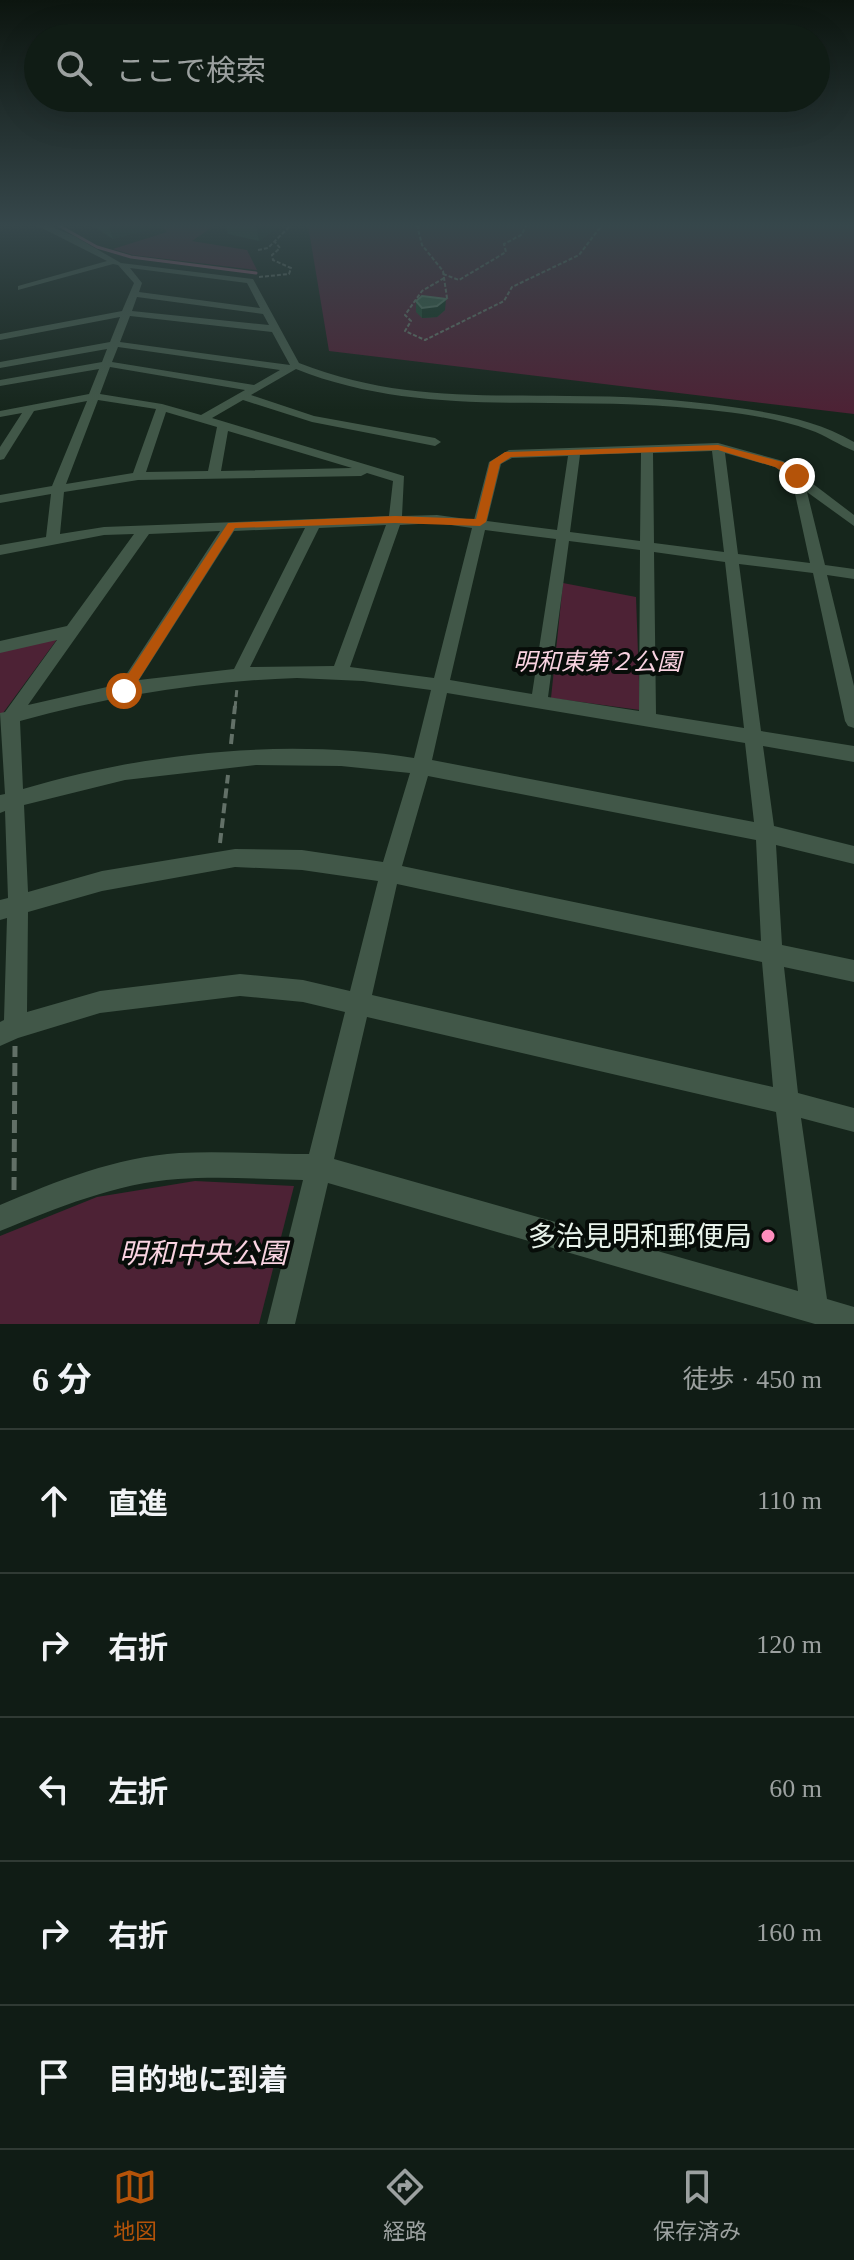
<!DOCTYPE html>
<html lang="ja">
<meta charset="utf-8">
<style>
:root{--surface:#101c15;--page:#19251e;--text:#f1f3f6;--muted:#9ca1a0;--line:#303a34;--accent:#b45309}
body{margin:0;font-family:"Times New Roman","Noto Sans JP",serif;background:var(--page);color:var(--text)}
.stop{position:absolute;width:24px;height:24px;margin:-18px;border:6px solid #b45309;border-radius:50%;background:#fff}
.stop.end{background:#b45309;border-color:#fff;box-shadow:0 2px 8px #0008}
.list{margin:0;padding:0;list-style:none}
h2{display:flex;justify-content:space-between;align-items:center;height:104px;margin:0;padding:0 32px;font-size:34px}
h2 small{font-size:26px;font-weight:400;color:var(--muted)}
.list li{display:grid;grid-template-columns:52px 1fr auto;gap:24px;align-items:center;box-sizing:border-box;height:144px;padding:0 32px;border-top:2px solid var(--line)}
.list b{display:block;font-size:30px;white-space:nowrap}
.list em{font-size:26px;font-style:normal;color:var(--muted)}
.icon{flex:none;width:44px;height:44px;fill:none;stroke:currentColor;stroke-width:2;stroke-linecap:round;stroke-linejoin:round}
.map{position:relative;flex:none;width:854px;height:1324px;overflow:hidden}
.search{position:absolute;background:var(--surface);box-shadow:0 8px 32px #0002;left:24px;right:24px;top:24px;height:88px;display:flex;align-items:center;gap:20px;box-sizing:border-box;padding:0 28px;border-radius:44px;color:var(--muted);font-size:30px}
.sheet{height:824px;background:var(--surface)}
nav{display:flex;justify-content:space-around;align-items:center;box-sizing:border-box;height:112px;border-top:2px solid var(--line);background:var(--surface);font-size:22px;color:var(--muted)}
nav a{display:grid;justify-items:center;gap:4px}
nav .on{color:var(--accent)}
.map>svg:first-child{display:block}
.green{fill:#4d2235}
.lines{fill:none;stroke-linecap:round;stroke-linejoin:round}
.stream{stroke:#8e546c;stroke-width:3}
.path-far3{stroke:#627067;stroke-width:2;stroke-dasharray:4 2;stroke-linecap:butt}
.path-far2{stroke:#627067;stroke-width:3;stroke-dasharray:7 4;stroke-linecap:butt}
.path-far1{stroke:#627067;stroke-width:4;stroke-dasharray:10 5;stroke-linecap:butt}
.path{stroke:#627067;stroke-width:5;stroke-dasharray:13 6;stroke-linecap:butt}
.minor{fill:#415748;fill-rule:evenodd}
.wall{fill:#1f4a32}
.shaded-wall{fill:#123421}
.building{fill:#355c46;stroke:#517460;stroke-width:2}
.route{fill:#b45309}
.poi-dot{fill:#fe8ebd;stroke:#070d09;stroke-width:3}
.labels{text-anchor:middle;stroke-width:8;stroke-linejoin:round;paint-order:stroke}
.park-label{font-size:24px;font-style:italic;fill:#f9d3e1;stroke:#070d09}
.near-poi-label{font-size:28px;fill:#e8f3eb;stroke:#070d09;text-anchor:end}
.near-park-label{font-size:28px;font-style:italic;fill:#f9d3e1;stroke:#070d09}
</style>
<div class="map">
<svg width="854" height="1324" viewBox="0 0 854 1324">
<rect width="100%" height="100%" fill="#16261c"/>
<g class="green">
<polygon points="160,225 215,225 192,241 247,250 257,270 133,255 113,249 167,232"/>
<polygon points="308,225 854,225 854,414 329,351"/>
<polygon points="563,583 636,597 640,710 551,698"/>
<polygon points="58,638 3,713 0,714 0,650"/>
<polygon points="195,1181 294,1186 259,1324 0,1324 0,1236 97,1197"/>
</g>
<g class="lines">
<polyline class="stream" points="58,225 97,247 131,257 256,273"/>
<g class="path-far3">
<polyline points="417,225 422,245 443,271 447,298"/>
<polyline points="258,250 268,248 291,225"/>
<polyline points="443,274 459,280 506,252 504,244 521,235 527,225"/>
<polyline points="259,277 289,274 291,268 273,260 272,255 280,248 275,242"/>
<polyline points="444,278 422,291 405,315 411,321 405,331 425,340 504,301 512,287 579,255 602,225"/>
</g>
<polyline class="path-far2" points="235,708 237,688"/>
<g class="path-far1">
<polyline points="231,744 235,706"/>
<polyline points="220,843 228,775"/>
</g>
<polyline class="path" points="14,1190 15,1046"/>
<path class="minor" d="M36,225H47L74,236L121,263L253,279L299,363C391,399 472,395 568,396C623,396 678,399 732,407C774,413 817,420 854,442V451C839,445 825,435 810,430C768,415 721,411 677,407C549,396 418,418 296,369L251,395L314,416L435,438L441,442L435,446L312,422L243,400L212,418L404,476L402,516L437,515L474,520L489,462L509,450L718,443L783,461L854,515V526L807,492L825,565L854,569V579L827,575L854,686V728L848,726L845,721L813,573L739,564L761,731L854,746V762L763,746L774,826L854,846V864L776,845L782,945L854,960V982L784,967L798,1093L854,1108V1132L801,1118L827,1299L854,1307V1324H815L328,1183L295,1324H267L303,1180C262,1179 219,1176 178,1179C116,1183 57,1208 0,1231V1205C57,1181 116,1157 179,1153C222,1151 266,1154 309,1154L345,1012L303,1002L240,996L100,1013L18,1038L0,1046V1022L4,1020L7,918L0,920V900L8,898L5,811L0,813V795L5,794L0,713L5,712L57,640L0,653V641L67,626L134,534L104,535L0,555V545L46,537L51,494L0,503V495L52,486L87,401L34,411L4,459L0,460V447L22,413L0,417V411L89,394L99,369L0,386V380L102,362L107,349L0,368V362L110,342L120,317L0,340V334L122,311L134,283L118,265L113,264L18,290V286L107,261ZM130,268L247,283L260,308L139,292L142,283ZM137,297L263,314L269,325L132,311ZM130,316L272,332L290,365L120,342ZM118,347L280,370L254,385L112,362ZM110,367L245,390L201,415L162,404L100,394ZM98,400L156,409L133,473L66,484ZM166,412L217,427L208,471L146,472ZM228,431L352,468L221,471ZM712,451L724,552L654,543L653,453ZM641,453L640,541L570,532L580,455ZM725,453L775,467L792,480L810,563L738,554ZM568,456L557,530L487,521L501,464L512,458ZM367,473L393,481L389,516L104,527L60,534L64,492L138,480L361,476ZM437,523L472,528L434,678L350,667L400,525ZM386,525L334,666L250,667L319,528ZM305,528L234,669L139,680L234,531ZM485,530L556,539L532,694L450,680ZM220,531L120,684L28,705L149,534ZM569,541L640,550L639,711L548,697ZM654,552L725,562L744,728L656,714ZM297,678L363,681L431,690L414,758C285,738 148,752 23,789L20,721C111,696 203,681 297,678ZM447,693L745,743L754,822L432,760ZM256,765L341,766L410,773L383,862L302,850L235,849L102,871L28,892L24,805L125,780ZM428,776L756,840L761,941L402,866ZM235,867L302,870L378,881L350,991L303,980L240,974L100,991L27,1012L28,912L102,891ZM397,884L762,962L773,1087L372,995ZM367,1017L776,1112L798,1291L334,1159Z"/>
</g>
<g class="wall">
<polygon points="92,225 160,225 161,226 113,239"/>
<polygon points="226,225 281,225 259,241 228,234"/>
<polygon points="416,301 445,310 437,317 422,318 416,312"/>
</g>
<g class="shaded-wall">
<polygon points="108,225 160,225 161,226 113,239"/>
<polygon points="256,225 281,225 259,241"/>
<polygon points="446,299 445,310 437,317 422,318 422,308"/>
</g>
<polygon class="building" points="422,296 446,299 437,306 422,308 416,301"/>
<linearGradient id="sky" x2="0" y2="1"><stop stop-color="#0c150f"/><stop offset="0.55" stop-color="#36474b"/><stop offset="1" stop-color="#36474b" stop-opacity="0"/></linearGradient>
<rect width="854" height="410" fill="url(#sky)"/>
<polygon class="route" points="718,445 783,462 802,476 794,478 775,467 718,450 511,457 500,464 486,522 480,526 395,523 235,528 129,695 124,696 117,691 228,523 395,516 476,519 490,462 505,452"/>
<circle class="poi-dot" cx="768" cy="1236" r="8"/>
<g class="labels">
<g class="park-label">
<text x="597" y="670">明和東第２公園</text>
</g>
<g class="near-poi-label">
<text x="752" y="1246">多治見明和郵便局</text>
</g>
<g class="near-park-label">
<text x="203" y="1263">明和中央公園</text>
</g>
</g>
</svg>
<div class="stop" style="left:124px;top:691px"></div>
<div class="stop end" style="left:797px;top:476px"></div>
<div class="search"><svg class="icon" aria-label="search" viewBox="0 0 24 24"><circle cx="10" cy="10" r="6"/><path d="M15 15l6 6"/></svg>ここで検索</div>
</div>
<section class="sheet">
<h2>6 分<small>徒歩 · 450 m</small></h2>
<ul class="list">
<li><svg class="icon" aria-label="ahead" viewBox="0 0 24 24"><path d="M12 20V5M6 11l6-6 6 6"/></svg><div><b>直進</b></div><em>110 m</em></li>
<li><svg class="icon" aria-label="right" viewBox="0 0 24 24"><path d="M7 20v-9h11M14 6l5 5-5 5"/></svg><div><b>右折</b></div><em>120 m</em></li>
<li><svg class="icon" aria-label="left" viewBox="0 0 24 24"><path d="M17 20v-9H6M10 6l-5 5 5 5"/></svg><div><b>左折</b></div><em>60 m</em></li>
<li><svg class="icon" aria-label="right" viewBox="0 0 24 24"><path d="M7 20v-9h11M14 6l5 5-5 5"/></svg><div><b>右折</b></div><em>160 m</em></li>
<li><svg class="icon" aria-label="arrive" viewBox="0 0 24 24"><path d="M6 21V4h12l-3 4 3 4H6"/></svg><div><b>目的地に到着</b></div></li>
</ul>
</section>
<nav>
<a class="on"><svg class="icon" aria-label="map" viewBox="0 0 24 24"><path d="M3 6l6-2 6 2 6-2v14l-6 2-6-2-6 2zM9 4v14M15 6v14"/></svg>地図</a>
<a><svg class="icon" aria-label="directions" viewBox="0 0 24 24"><path d="M12 3l9 9-9 9-9-9zM9 14v-3h6M13 9l2 2-2 2"/></svg>経路</a>
<a><svg class="icon" aria-label="saved" viewBox="0 0 24 24"><path d="M7 4h10v16l-5-4-5 4z"/></svg>保存済み</a>
</nav>
